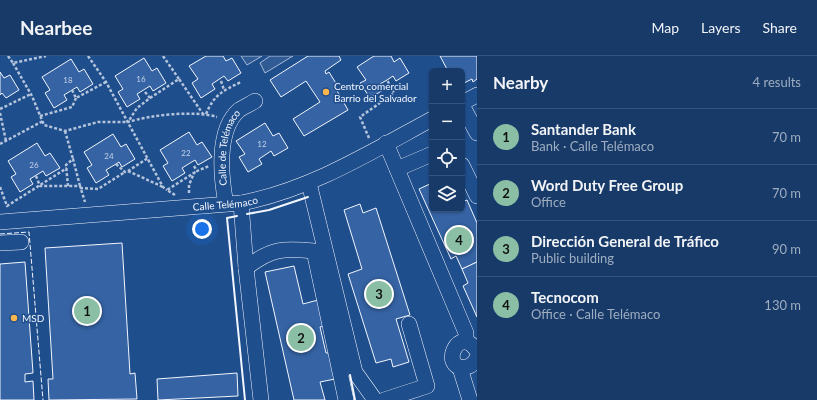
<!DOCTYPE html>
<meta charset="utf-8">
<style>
:root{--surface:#173a69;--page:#244571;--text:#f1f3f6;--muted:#9eadc0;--line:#36547d;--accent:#8abfa5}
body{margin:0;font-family:Lato,sans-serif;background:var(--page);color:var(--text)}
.controls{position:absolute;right:12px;top:12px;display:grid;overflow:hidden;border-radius:6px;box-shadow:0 1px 3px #0004}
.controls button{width:36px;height:36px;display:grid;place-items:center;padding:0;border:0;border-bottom:1px solid var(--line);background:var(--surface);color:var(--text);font:20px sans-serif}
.you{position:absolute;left:202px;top:173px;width:14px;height:14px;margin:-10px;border:3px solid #fff;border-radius:50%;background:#1a73e8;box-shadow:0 0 0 6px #1a73e833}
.badge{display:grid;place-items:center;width:26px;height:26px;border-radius:50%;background:var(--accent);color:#111;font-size:13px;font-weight:700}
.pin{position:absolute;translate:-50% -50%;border:2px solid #fff;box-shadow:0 1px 4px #0006}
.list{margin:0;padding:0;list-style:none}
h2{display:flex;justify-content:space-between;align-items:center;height:52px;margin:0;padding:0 16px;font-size:17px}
h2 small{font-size:13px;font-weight:400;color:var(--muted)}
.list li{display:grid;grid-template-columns:26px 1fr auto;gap:12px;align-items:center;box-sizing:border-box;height:56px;padding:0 16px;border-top:1px solid var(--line)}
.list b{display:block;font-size:15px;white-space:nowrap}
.list p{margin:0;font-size:13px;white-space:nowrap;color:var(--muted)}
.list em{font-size:13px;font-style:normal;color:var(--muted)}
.icon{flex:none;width:22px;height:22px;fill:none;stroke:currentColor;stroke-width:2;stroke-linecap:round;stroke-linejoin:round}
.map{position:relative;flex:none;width:477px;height:344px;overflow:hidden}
header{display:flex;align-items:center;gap:24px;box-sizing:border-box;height:56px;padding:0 20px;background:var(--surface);border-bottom:1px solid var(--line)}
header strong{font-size:19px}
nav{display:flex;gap:22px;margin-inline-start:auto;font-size:14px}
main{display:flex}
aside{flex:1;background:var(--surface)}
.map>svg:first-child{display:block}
.green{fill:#305b95;stroke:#a8bbd7}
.building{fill:#3563a3;stroke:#f2f6ff}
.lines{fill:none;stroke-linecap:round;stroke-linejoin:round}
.minor-casing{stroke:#f2f6ff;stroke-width:16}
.path{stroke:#b3c4dc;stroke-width:2.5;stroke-dasharray:3 2;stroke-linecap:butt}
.minor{stroke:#1f4e8c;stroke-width:15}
.fence{stroke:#f2f6ff;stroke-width:1;stroke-dasharray:5 2;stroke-linecap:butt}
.wall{stroke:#f2f6ff;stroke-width:2}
.poi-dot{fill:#ffb74d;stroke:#1f4e8c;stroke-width:1.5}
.labels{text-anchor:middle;stroke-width:3;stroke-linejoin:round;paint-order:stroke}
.number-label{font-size:8px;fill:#c3d1e8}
.poi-label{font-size:10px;fill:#f2f6ff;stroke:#1f4e8c;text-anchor:start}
.street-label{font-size:10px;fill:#f2f6ff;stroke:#1f4e8c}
</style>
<header>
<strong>Nearbee</strong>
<nav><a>Map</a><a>Layers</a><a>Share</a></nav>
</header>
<main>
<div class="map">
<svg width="477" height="344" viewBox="0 0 477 344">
<rect width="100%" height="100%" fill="#1f4e8c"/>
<g class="green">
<polygon points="241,0 262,0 247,9"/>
<polygon points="270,0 293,0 265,17 260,7"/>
</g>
<g class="building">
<polygon points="206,0 223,0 226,5 232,2 241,17 228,25 224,20 212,28 215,33 201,42 192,27 198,23 189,10"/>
<polygon points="308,0 339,0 341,4 325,15 326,18 329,16 337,29 335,31 348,54 304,80 293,63 320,46 306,25 281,41 270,24"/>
<polygon points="374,0 391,0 394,6 400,2 409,17 396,25 393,20 387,24 380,28 383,34 370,42 360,27 366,24 357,11"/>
<polygon points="440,0 477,0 477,23 473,26 472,23 462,28 462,15 448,15"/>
<polygon points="144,2 152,15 157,12 166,27 153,35 150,30 137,38 140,43 127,51 118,36 123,33 115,20"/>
<polygon points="71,3 79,16 84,13 93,28 80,36 77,31 64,39 67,44 54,52 45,37 50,34 42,21"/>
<polygon points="0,16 4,22 10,19 19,34 6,42 2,37 0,39"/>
<polygon points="265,67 273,80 279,77 288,92 274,100 271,95 259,103 262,108 248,116 239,101 245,98 236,85"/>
<polygon points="189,76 197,89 202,86 212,101 198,109 195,104 182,112 185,117 172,125 163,110 168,107 160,94"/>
<polygon points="113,78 121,91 126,88 135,103 122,111 119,106 116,108 106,114 109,119 96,127 87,112 92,109 84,96"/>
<polygon points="37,87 45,100 50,97 60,112 46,120 43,115 30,123 33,128 20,136 11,121 16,118 8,105"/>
<polygon points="432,127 432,153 462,153 462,142 464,145 467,144 477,167 477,206 462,213 456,200 451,203 419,133"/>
<polygon points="360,148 363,157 376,152 410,259 396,263 409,306 393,311 391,303 376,307 348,218 362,213 344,154"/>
<polygon points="122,187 130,318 135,317 137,343 49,344 48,323 53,323 45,192"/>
<polygon points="25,206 33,317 25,318 25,326 33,325 34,344 0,344 0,208"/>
<polygon points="477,206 477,261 463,230 468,227 462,213"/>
<polygon points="294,210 303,248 318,244 324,270 320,271 326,297 329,297 335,323 320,326 325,344 294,344 265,216"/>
<polygon points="237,317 238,340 158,344 157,323"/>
</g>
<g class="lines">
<g class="minor-casing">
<g id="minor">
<polyline points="462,47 477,39"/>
<polyline points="462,49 477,77"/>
<polyline points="386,87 466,277 466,286"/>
<polyline points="462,109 477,140"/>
<polyline points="397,113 432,98"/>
<polyline points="309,127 355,316 375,344"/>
<polyline points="241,147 246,212 261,344"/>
<path id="s1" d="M226,148C221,122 216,74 239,54C244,51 250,48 255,45"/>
<path id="s2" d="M0,166L241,147C310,134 371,96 432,63"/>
<polyline points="0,187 21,186"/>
<path d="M246,212C271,192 284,192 314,195L346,344"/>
<path d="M477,295C458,266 439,314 465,311C471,311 474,307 477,302"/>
<polyline points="460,312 470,344"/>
<polyline points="384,344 427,330 409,268"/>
</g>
</g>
<g class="path">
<polyline points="8,0 13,7 46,0"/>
<polyline points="88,0 106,26 163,131 167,134"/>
<polyline points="163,0 179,23"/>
<polyline points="13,7 32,40 44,69 65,75 98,66 127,66"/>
<polyline points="221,25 224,34"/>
<polyline points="72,34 76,42 106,26"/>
<path d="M145,36L150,42L137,52L128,66C150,59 196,54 217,61"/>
<polyline points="150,42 179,23 203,58"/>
<polyline points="0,53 31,38"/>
<polyline points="0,57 6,85"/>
<path d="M206,58C214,39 222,35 241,26"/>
<polyline points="40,60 72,51 76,42"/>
<polyline points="65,75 73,103"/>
<polyline points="369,82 360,61 394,37 387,24"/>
<polyline points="0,88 43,65"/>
<polyline points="116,108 125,116 128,115 148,102"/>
<polyline points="194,110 197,115 209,110"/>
<polyline points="128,115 163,131"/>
<polyline points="36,120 40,130 80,130 85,146"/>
<polyline points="68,130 66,109 73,103 80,130"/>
<polyline points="0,131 7,150 67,112"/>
<polyline points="80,132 98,133 125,116"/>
<polyline points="189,137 189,129 194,117"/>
<polyline points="175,139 167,134 197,115"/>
</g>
<use href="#minor" class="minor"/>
<polyline class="fence" points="0,178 29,176 43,344"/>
<g class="wall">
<polyline points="247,158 269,154 308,141"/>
<polyline points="237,160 227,162 245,344"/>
<polyline points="350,319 355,344"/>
</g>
</g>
<g class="poi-dot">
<circle cx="326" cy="36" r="4"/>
<circle cx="14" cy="262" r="4"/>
</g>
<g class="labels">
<g class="number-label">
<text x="141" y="26">16</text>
<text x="68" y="27">18</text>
<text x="262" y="91">12</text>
<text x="186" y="100">22</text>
<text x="109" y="103">24</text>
<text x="34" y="112">26</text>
</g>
<g class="poi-label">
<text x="334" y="34">Centro comercial<tspan x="334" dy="12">Barrio del Salvador</tspan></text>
<text x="22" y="266">MSD</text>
</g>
<g class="street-label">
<text dy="4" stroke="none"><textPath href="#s1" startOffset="58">Calle de Telémaco</textPath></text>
<text dy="4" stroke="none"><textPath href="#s2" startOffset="226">Calle Telémaco</textPath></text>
</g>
</g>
</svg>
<div class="controls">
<button>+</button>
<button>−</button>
<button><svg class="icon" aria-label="locate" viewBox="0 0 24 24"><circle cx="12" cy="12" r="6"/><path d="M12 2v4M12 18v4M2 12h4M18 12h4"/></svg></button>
<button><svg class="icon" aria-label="layers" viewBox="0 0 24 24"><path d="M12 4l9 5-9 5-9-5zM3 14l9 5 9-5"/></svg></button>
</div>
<div class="you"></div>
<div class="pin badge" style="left:87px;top:255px">1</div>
<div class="pin badge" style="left:301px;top:282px">2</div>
<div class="pin badge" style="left:379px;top:238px">3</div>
<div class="pin badge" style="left:459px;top:184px">4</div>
</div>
<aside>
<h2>Nearby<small>4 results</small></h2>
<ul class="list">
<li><span class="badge">1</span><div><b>Santander Bank</b><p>Bank · Calle Telémaco</p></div><em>70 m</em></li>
<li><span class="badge">2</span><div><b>Word Duty Free Group</b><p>Office</p></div><em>70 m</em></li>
<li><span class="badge">3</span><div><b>Dirección General de Tráfico</b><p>Public building</p></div><em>90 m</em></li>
<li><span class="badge">4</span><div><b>Tecnocom</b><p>Office · Calle Telémaco</p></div><em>130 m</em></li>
</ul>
</aside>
</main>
